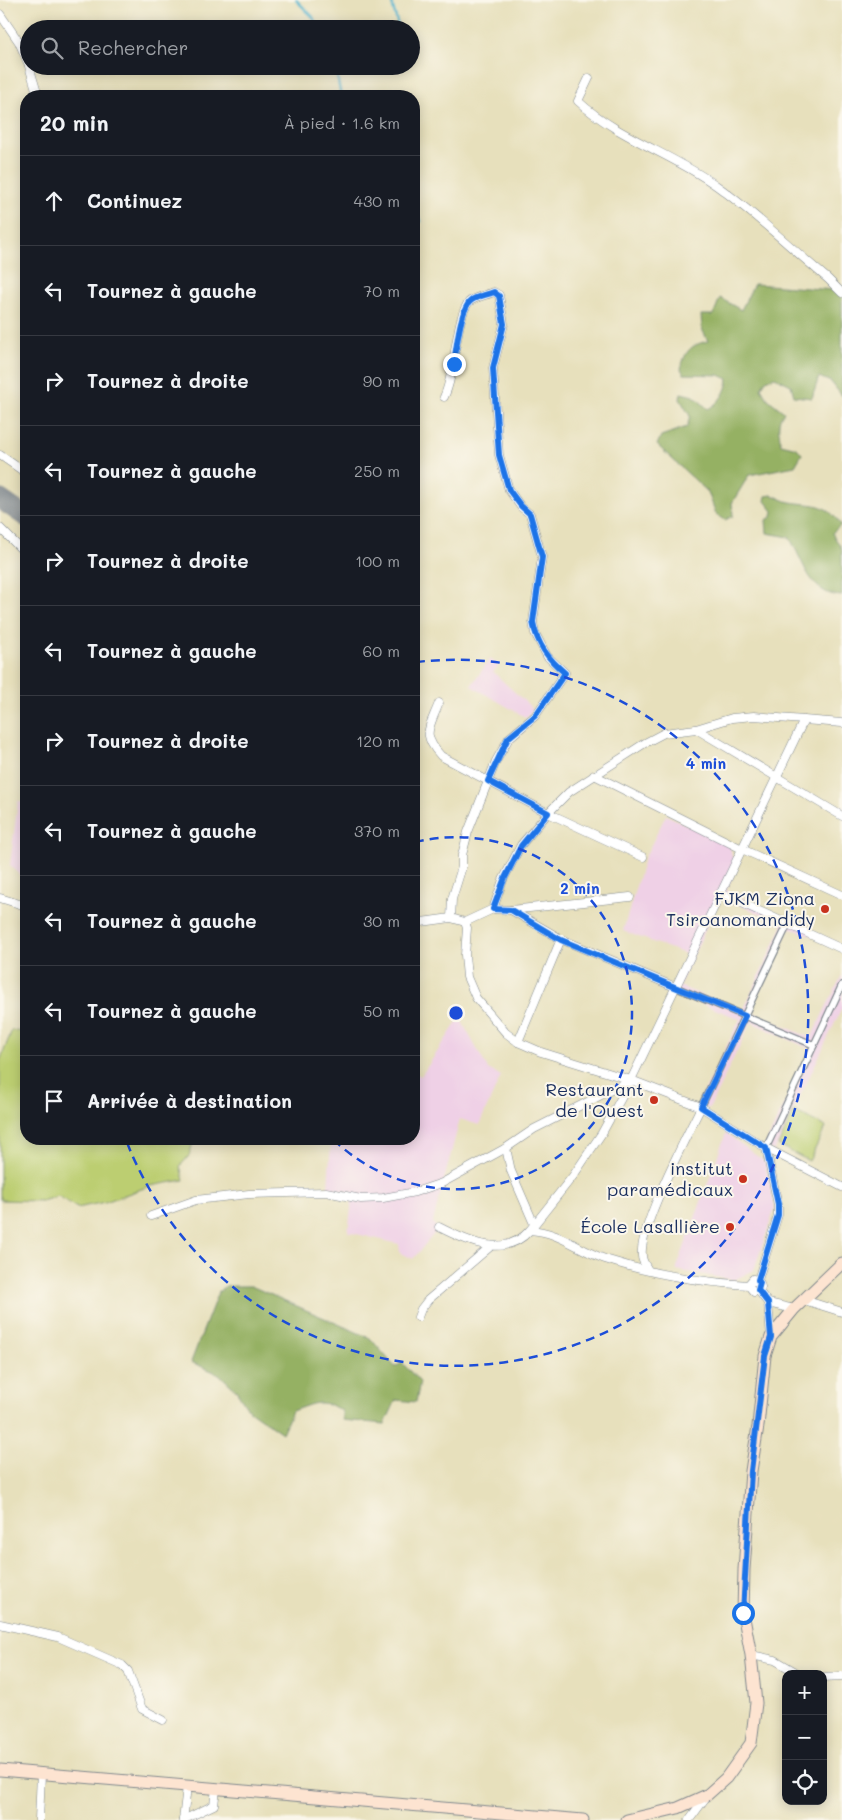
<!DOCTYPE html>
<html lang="fr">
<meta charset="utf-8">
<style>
:root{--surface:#171b24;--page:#242831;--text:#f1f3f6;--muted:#9ea1a6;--line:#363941}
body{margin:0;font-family:Mali,sans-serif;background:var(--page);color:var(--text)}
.controls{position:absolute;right:15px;bottom:15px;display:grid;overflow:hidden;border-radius:10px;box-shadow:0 2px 12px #0003}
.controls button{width:45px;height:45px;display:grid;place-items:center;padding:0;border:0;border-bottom:1px solid var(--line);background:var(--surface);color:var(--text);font:25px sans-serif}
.stop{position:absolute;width:15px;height:15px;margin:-11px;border:4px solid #1a73e8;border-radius:50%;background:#fff}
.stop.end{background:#1a73e8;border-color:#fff;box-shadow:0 1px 5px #0008}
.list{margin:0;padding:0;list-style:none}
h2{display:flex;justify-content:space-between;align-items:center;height:65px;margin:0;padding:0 20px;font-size:21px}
h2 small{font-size:16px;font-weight:400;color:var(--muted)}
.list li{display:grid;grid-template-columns:32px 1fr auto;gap:15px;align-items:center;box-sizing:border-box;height:90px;padding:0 20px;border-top:1px solid var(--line)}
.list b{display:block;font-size:19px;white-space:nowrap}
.list em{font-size:16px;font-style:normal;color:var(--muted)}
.icon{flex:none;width:28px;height:28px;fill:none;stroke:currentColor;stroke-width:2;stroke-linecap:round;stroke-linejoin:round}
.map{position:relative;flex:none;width:842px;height:1820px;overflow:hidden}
.search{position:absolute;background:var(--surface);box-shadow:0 2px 12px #0003;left:20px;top:20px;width:400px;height:55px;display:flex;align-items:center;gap:12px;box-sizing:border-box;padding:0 18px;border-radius:28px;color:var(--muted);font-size:19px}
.panel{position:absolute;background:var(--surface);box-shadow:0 2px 12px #0003;left:20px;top:90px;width:400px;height:1055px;border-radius:20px}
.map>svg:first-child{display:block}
.built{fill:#efd0e6;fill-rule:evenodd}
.green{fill:#bcce71;stroke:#6c7e68}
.forest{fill:#95b163;stroke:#587060}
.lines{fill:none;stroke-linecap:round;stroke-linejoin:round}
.stream{stroke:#4db1cc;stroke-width:2.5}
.taxiway{stroke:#81888d;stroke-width:20}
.pedestrian-casing{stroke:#81888d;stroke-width:8}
.minor-casing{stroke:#81888d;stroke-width:9}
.secondary-casing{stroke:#81888d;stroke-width:13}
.pedestrian{stroke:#fff;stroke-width:5.5}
.minor{stroke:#fff;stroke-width:8}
.secondary{stroke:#fde4d1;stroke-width:11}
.route{stroke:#1a73e8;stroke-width:6}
.ring{fill:none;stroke:#1d4ed8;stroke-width:2.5;stroke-dasharray:9 6}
.poi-dot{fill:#c8321e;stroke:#fbf7ec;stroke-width:2}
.labels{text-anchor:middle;stroke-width:4;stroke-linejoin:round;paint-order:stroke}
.poi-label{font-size:18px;fill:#1b2f5e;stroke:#fbf7ec;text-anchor:end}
.centre{fill:#1d4ed8;stroke:#fbf7ec;stroke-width:2.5}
.ring-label{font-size:15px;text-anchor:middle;font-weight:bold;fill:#1d4ed8;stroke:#fbf7ec;stroke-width:4;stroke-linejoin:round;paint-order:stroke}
</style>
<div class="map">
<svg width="842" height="1820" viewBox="0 0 842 1820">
<rect width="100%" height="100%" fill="#fbf7ec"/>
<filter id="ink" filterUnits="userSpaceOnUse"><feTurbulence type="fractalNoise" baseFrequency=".02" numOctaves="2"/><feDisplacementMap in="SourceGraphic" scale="10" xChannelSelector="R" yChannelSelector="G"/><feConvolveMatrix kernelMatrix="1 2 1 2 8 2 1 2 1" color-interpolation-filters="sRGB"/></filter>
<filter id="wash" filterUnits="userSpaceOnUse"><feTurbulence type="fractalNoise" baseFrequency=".0096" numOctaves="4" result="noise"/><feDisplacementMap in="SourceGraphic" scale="20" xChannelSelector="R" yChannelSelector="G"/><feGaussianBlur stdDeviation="1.12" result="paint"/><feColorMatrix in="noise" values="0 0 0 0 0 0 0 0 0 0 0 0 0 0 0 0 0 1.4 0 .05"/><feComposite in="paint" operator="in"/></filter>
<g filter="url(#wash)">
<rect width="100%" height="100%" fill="#e7e0bc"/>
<g class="built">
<polygon points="490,659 499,665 493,672 533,709 527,718 471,686"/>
<polygon points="18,801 26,803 26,893 23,892 26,882 10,865"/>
<path d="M666,815L730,845L732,857L740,860L726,890L842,946L789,928L750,1011L811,1038L842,975V1008L774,1151L765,1146L810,1049L751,1022L709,1109L699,1103L740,1019L677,994L673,985L688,955L623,931L644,859ZM721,896L783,925L743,1011L679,986Z"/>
<polygon points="461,1020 488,1069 501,1076 479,1125 460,1119 433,1222 437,1230 413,1259 400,1253 399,1244 348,1232 353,1193 328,1188 331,1142 330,1139 414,1139 414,1073 421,1076 458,1021"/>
<polygon points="726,1133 765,1162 775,1208 754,1270 734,1280 676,1270"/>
</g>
<g class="green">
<polygon points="12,1030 26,1033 26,1139 194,1139 189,1156 180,1166 184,1180 150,1186 105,1202 77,1208 58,1196 42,1201 0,1200 0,1061"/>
<polygon points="794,1111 826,1127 809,1161 778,1145"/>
</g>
<g class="forest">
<path d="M754,284L834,290L842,297V396L831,382L819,377L812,398L794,396L791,385L775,377L766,380L761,388L768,399L784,412C776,421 779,432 781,444L797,448L802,454L795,466L749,475L732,503L733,516L725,520L716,514L708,492L657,445L661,436L687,427L690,416L680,399L681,393L694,396L708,409C719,403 727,392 728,379L719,375L684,374L681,369C685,351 690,345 708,341L702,329L701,315H713L720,298L741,310Z"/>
<path d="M772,495C778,497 784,501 790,502C815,506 825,501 841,525L832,533L842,549V596C809,595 804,561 789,537L767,533L766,520L772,517L773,511L765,501L766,496Z"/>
<path d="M227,1286H251L370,1338L395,1367L402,1363L420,1382L416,1402L396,1400L385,1424L342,1420V1411C320,1398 315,1403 292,1411L282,1433L248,1409L236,1390L219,1374L191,1362L218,1292Z"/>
</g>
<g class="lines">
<g class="stream">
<polyline points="296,0 313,17 318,29"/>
<polyline points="391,0 399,29"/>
<polyline points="335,66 341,96"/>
<polyline points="414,212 421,221"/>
</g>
<polyline class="taxiway" points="0,499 26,517"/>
</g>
</g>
<g filter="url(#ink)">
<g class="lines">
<g class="pedestrian-casing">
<g id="pedestrian">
<polyline points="675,987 814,1045"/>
<polyline points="701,1107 788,924"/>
<polyline points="766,1148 842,985"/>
</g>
</g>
<g class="minor-casing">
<g id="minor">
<polyline points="0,14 19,42 29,65"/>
<polyline points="29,66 38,96"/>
<path d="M589,78L578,101C618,138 673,154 717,186C756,214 791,248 828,279L842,293"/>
<path d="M444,397C456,373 455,318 469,302C474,297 487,295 494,292L499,295L504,324L493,368L499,455L509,490L521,507L530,514L542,557L533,622L535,633L547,656L565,673L535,716L509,738L496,761L468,832L462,855V867L452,899L451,918"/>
<polyline points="0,455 26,473"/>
<polyline points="0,528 26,554"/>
<path d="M439,703C429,729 421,734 441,756L548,813L643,857"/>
<polyline points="696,729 842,816"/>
<polyline points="594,775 742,849 842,895"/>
<polyline points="720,893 842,949"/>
<polyline points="0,898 26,906"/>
<polyline points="493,909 511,910 561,939 675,987"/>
<polyline points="511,910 630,897"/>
<polyline points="465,922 493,909 503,880 521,845 548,813 569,792 645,743 664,733 696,729 732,718 754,716 842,723"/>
<polyline points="414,923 451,918 465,922 467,928 465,955 467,977 476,998 506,1033 518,1042 541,1052 631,1080 701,1107 766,1148 842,1187"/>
<polyline points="518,1042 561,939"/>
<polyline points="506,1148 511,1171 534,1224"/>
<polyline points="151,1216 196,1200 249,1194 326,1192 361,1199 383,1198 415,1192 442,1183 506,1148 534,1129 631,1080"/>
<path d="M439,1227C468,1242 505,1259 530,1230C560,1232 577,1249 605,1259C651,1274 699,1282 748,1285L754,1292L761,1287L760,1283L753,1279L748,1285"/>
<polyline points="530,1230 573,1176 602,1133 631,1080 804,720"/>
<path d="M648,1270C646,1266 642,1261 642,1256C638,1229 687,1135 701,1107"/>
<polyline points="758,1280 778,1215 778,1205 766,1148"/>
<polyline points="758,1290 768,1303 771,1337"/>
<polyline points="804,1300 842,1312"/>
<polyline points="768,1303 794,1309"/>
<polyline points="418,1317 421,1309 428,1300 491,1246"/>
<polyline points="0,1624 58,1637 122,1665 128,1671 142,1709 163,1720"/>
<polyline points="751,1655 775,1660 799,1674"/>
<polyline points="823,1677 842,1676"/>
<polyline points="39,1820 41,1774"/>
<polyline points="183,1820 214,1805 216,1789"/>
<polyline points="183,1820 187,1787"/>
<polyline points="689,1820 706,1797"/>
</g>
</g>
<g class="secondary-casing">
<g id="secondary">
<polyline points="0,1770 583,1820"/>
<polyline points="627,1820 678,1808 707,1795 726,1778 751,1743 756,1703 751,1655 743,1613 744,1570 751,1471 758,1426 765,1356 771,1337 794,1309 842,1263"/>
</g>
</g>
<use href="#pedestrian" class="pedestrian"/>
<use href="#minor" class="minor"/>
<use href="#secondary" class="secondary"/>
</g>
</g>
<g class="lines" filter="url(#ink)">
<path class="route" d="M454,364C456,351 460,307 472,300C478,296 487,295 494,292L499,296L504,324L493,368L499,455L509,490L521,506L530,514L542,557L533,622C537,644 548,659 565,673L535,716L508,738L488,781L548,813L521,846L504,880L493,909L511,910L561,940L745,1016L701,1107L766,1148L778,1204V1215L758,1280L760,1283L758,1290L768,1303L771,1337L765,1356L751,1471L743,1613"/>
</g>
<g class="ring">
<path d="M415 842A176 176 0 1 1 334 1140"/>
<path d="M416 662A353 353 0 1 1 126 1140"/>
</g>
<g class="poi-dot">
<circle cx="825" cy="909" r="5"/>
<circle cx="654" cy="1100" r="5"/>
<circle cx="743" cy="1179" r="5"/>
<circle cx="730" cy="1227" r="5"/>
</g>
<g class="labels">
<g class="poi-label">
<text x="815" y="905">FJKM Ziona<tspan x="815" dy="21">Tsiroanomandidy</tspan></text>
<text x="644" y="1096">Restaurant<tspan x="644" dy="21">de l'Ouest</tspan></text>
<text x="733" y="1175">institut<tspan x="733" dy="21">paramédicaux</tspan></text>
<text x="720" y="1233">École Lasallière</text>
</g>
</g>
<circle cx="456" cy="1013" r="8" class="centre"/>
<g class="ring-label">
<text x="706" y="769">4 min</text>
<text x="580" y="894">2 min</text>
</g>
</svg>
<div class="controls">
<button>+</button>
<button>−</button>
<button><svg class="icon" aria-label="locate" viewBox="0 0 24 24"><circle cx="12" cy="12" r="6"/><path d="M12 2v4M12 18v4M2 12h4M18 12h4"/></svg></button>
</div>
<div class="stop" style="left:743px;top:1613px"></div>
<div class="stop end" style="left:454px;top:364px"></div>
<div class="search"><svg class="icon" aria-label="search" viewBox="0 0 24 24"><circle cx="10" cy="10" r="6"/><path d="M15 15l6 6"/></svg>Rechercher</div>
<section class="panel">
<h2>20 min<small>À pied · 1.6 km</small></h2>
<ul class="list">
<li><svg class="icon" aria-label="ahead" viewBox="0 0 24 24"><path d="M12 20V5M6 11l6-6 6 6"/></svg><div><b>Continuez</b></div><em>430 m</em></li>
<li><svg class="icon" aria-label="left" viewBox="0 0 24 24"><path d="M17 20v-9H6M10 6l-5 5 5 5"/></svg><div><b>Tournez à gauche</b></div><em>70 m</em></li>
<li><svg class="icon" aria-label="right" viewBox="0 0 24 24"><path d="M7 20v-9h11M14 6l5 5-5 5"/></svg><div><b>Tournez à droite</b></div><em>90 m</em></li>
<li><svg class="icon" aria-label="left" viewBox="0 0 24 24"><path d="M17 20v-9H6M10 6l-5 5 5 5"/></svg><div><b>Tournez à gauche</b></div><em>250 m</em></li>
<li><svg class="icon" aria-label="right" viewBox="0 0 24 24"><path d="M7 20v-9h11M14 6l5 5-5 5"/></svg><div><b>Tournez à droite</b></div><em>100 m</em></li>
<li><svg class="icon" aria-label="left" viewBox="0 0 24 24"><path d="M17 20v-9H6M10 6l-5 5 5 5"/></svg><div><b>Tournez à gauche</b></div><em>60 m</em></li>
<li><svg class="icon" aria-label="right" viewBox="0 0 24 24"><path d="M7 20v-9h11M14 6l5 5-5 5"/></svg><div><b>Tournez à droite</b></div><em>120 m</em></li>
<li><svg class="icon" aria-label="left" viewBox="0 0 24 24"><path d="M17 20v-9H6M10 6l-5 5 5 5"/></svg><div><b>Tournez à gauche</b></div><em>370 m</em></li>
<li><svg class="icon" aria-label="left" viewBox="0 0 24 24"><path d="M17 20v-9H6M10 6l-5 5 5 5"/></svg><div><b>Tournez à gauche</b></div><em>30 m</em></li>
<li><svg class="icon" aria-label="left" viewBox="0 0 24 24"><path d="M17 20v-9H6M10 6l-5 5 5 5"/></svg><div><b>Tournez à gauche</b></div><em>50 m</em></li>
<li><svg class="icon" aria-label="arrive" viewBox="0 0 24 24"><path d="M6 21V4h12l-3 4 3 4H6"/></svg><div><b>Arrivée à destination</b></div></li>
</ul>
</section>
</div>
